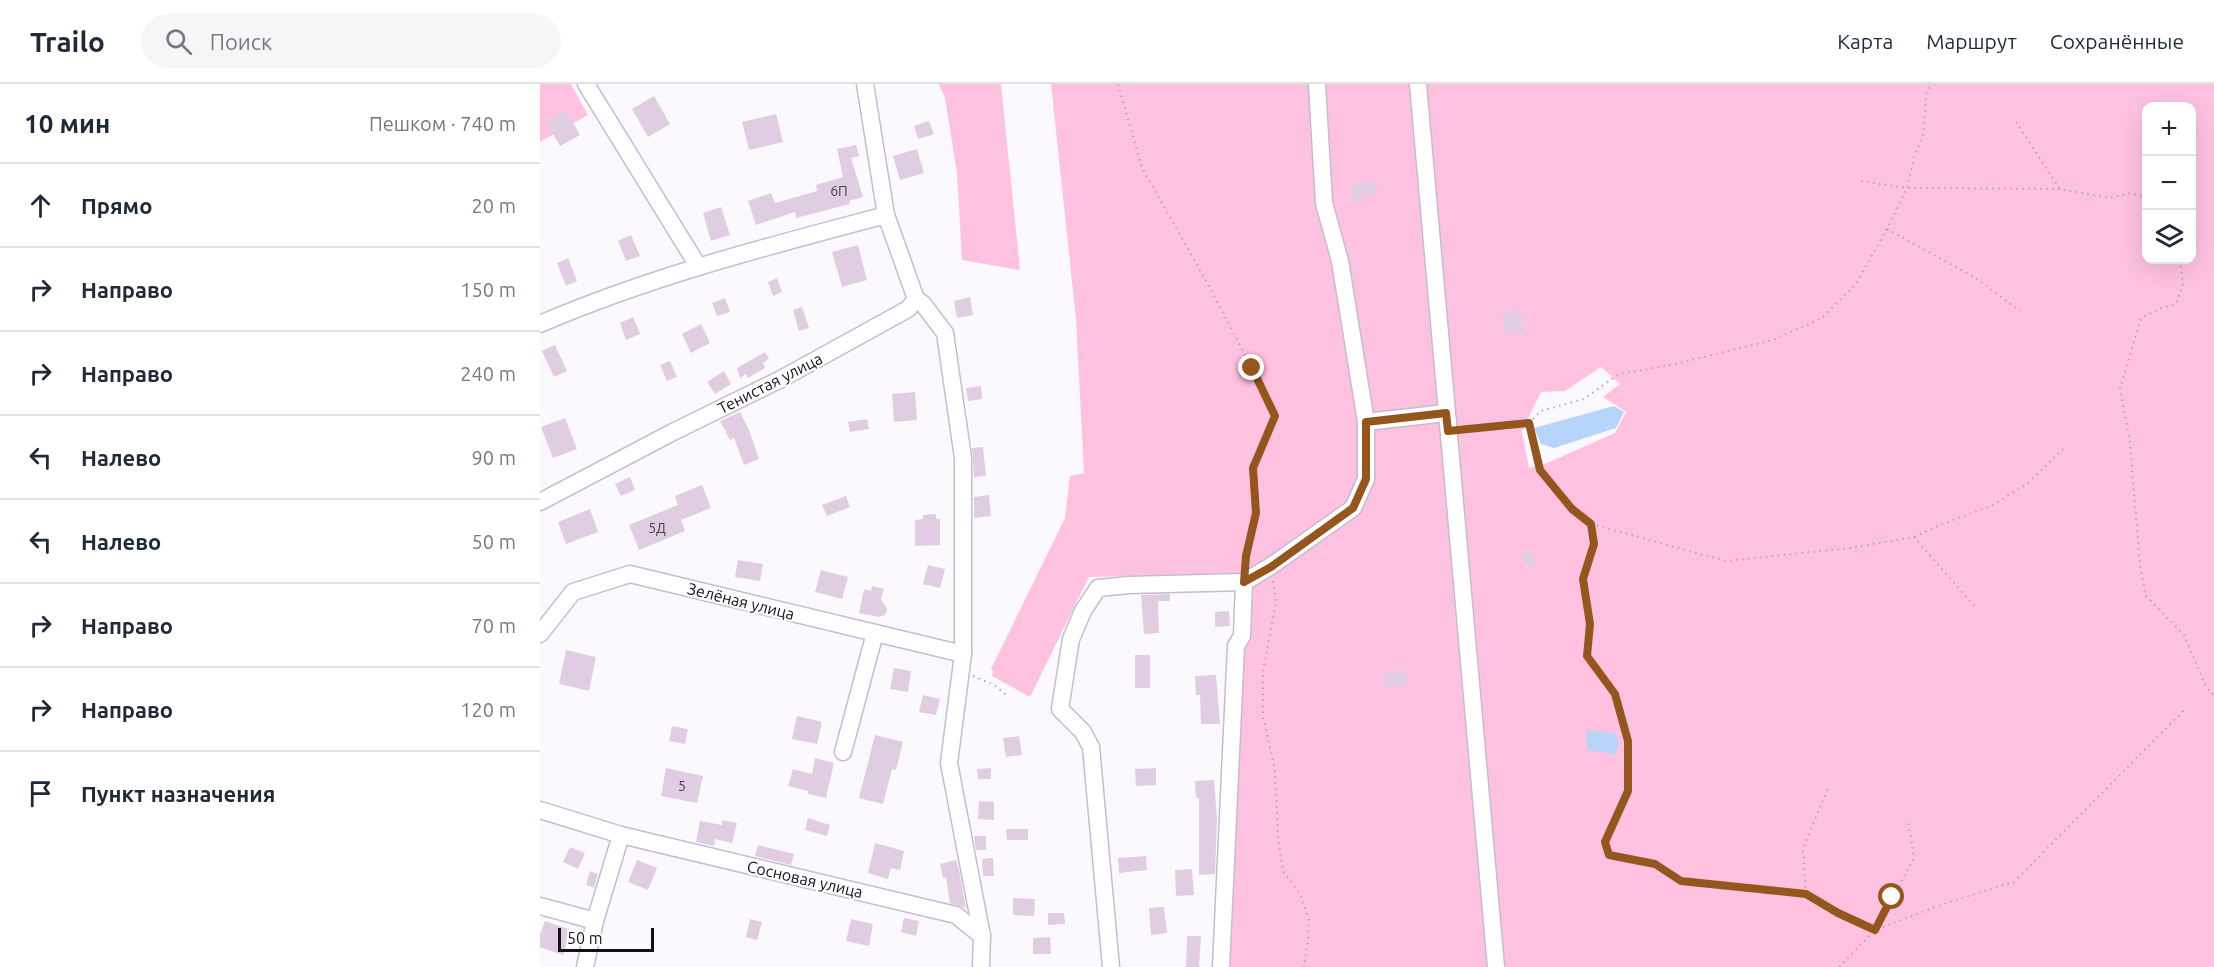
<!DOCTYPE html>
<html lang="ru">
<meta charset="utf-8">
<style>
:root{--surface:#fff;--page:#f6f6f7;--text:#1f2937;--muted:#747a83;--line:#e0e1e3}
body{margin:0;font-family:Ubuntu,sans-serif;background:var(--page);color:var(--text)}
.controls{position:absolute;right:18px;top:18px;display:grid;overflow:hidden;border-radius:12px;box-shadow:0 6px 24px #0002}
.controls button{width:54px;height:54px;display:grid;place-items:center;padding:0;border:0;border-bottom:2px solid var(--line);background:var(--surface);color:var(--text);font:30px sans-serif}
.scale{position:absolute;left:18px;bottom:15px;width:96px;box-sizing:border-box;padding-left:6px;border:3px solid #131018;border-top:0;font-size:16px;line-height:21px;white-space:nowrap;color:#131018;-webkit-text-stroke:4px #fff;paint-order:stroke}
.stop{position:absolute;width:18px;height:18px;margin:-14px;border:4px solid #95561e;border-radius:50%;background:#fff}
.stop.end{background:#95561e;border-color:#fff;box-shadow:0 2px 6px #0008}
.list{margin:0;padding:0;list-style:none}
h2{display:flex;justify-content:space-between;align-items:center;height:78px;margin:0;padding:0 24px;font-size:26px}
h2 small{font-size:20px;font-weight:400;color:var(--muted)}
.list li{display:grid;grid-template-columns:39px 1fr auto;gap:18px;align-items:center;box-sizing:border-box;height:84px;padding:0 24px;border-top:2px solid var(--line)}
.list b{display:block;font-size:22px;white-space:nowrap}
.list em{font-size:20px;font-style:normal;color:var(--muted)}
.icon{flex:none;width:33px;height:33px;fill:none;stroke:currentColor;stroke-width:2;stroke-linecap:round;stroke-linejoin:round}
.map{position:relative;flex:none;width:1674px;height:883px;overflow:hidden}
header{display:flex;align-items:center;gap:36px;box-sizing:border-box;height:84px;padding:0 30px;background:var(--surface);border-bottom:2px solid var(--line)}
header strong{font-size:28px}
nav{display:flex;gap:33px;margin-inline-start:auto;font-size:21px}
.search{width:420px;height:54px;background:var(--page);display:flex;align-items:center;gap:15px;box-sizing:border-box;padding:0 21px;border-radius:33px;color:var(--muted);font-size:22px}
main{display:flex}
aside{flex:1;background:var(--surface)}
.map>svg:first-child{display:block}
.green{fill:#fec2e0;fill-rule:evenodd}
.water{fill:#b7d4fb}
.building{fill:#e0cde1}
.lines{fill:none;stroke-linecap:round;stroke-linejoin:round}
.minor-casing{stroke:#c4bcd3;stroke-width:19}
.path{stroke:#acaab0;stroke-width:2;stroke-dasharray:1.5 4.5;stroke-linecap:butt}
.minor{stroke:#fff;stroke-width:16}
.route{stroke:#95561e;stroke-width:8}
.labels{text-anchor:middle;stroke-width:4.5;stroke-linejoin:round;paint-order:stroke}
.number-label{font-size:14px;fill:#463f4a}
.street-label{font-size:16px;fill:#131018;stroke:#fff}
</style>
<header>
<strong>Trailo</strong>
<div class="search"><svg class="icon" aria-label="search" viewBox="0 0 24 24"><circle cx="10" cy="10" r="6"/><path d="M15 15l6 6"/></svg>Поиск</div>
<nav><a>Карта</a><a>Маршрут</a><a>Сохранённые</a></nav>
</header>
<main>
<aside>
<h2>10 мин<small>Пешком · 740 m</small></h2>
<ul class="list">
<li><svg class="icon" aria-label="ahead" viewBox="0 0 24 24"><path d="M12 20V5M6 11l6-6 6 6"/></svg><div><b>Прямо</b></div><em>20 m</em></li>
<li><svg class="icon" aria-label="right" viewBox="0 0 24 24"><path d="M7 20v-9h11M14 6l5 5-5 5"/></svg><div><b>Направо</b></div><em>150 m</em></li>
<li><svg class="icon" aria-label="right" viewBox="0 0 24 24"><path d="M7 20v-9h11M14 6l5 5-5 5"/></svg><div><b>Направо</b></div><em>240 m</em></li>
<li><svg class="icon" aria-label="left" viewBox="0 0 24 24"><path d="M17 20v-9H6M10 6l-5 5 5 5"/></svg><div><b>Налево</b></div><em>90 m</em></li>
<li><svg class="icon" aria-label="left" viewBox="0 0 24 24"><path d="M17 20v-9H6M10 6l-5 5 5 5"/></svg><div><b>Налево</b></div><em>50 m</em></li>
<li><svg class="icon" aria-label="right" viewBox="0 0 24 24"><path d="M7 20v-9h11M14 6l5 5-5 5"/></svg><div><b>Направо</b></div><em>70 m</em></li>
<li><svg class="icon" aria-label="right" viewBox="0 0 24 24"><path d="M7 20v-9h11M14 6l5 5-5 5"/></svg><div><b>Направо</b></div><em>120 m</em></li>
<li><svg class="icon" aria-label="arrive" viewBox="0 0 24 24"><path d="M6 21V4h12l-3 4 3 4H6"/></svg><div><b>Пункт назначения</b></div></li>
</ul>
</aside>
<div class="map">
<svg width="1674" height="883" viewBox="0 0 1674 883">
<rect width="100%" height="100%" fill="#fbf9fe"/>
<g class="green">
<polygon points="0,0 31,0 48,31 0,58"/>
<polygon points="399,0 461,0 480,186 422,176 417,89 405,14"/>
<path d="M511,0H1674V883H687L707,506L700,489L549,493L490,613L452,592L453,588L451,585L525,434L530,392L544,389L536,235ZM1606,22H1652V176H1606ZM1061,283L1080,300L1063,313L1086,328L1075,349L1007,379L989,384L982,347L1001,308L1025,307Z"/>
</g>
<g class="water">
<polygon points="1074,322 1084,328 1076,344 1014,364 1001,360 994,344"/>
<polygon points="1046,647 1074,649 1079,659 1076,670 1047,666"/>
</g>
<g class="building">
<polygon points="114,12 130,40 108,53 92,25"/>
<polygon points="26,26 40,51 20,62 6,37"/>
<polygon points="236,30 243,58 209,66 202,38"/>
<polygon points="389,37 394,50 378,55 374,42"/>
<polygon points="316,61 319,72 311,74 323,113 309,117 310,120 256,134 255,128 216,141 208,117 231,109 235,119 277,107 276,101 303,93 297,65"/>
<polygon points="377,65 384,89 360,96 353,72"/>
<polygon points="837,98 837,110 823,111 824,118 811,119 810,100"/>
<polygon points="181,123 190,151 171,157 163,129"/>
<polygon points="91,151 100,172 86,177 78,157"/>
<polygon points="318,161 327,196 302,203 292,168"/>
<polygon points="28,174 37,197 26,202 17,179"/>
<polygon points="237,194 242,208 233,212 228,198"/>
<polygon points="430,213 433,231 417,234 414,217"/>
<polygon points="185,214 190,228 177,232 172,219"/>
<polygon points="262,223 269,244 259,247 253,226"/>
<polygon points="981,226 984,248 965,251 962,229"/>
<polygon points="93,233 100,250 86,256 80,239"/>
<polygon points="161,240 170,259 151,269 142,250"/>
<polygon points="15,261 27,287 14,293 2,267"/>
<polygon points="225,268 229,275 223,279 225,284 208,294 206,290 200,294 197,284"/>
<polygon points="130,277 137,293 127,297 120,281"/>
<polygon points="184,287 191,300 175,310 167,298"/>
<polygon points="441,302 442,315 428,317 426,304"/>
<polygon points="375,308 377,336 354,338 352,310"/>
<polygon points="200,328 209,346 219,375 204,381 194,354 190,356 180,337"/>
<polygon points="25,334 37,365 13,374 1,343"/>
<polygon points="327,335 329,345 310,348 308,338"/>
<polygon points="443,363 446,392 434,393 432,364"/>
<polygon points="90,393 95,406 81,412 75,400"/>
<polygon points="162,401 171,424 141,436 145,447 99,466 89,441 138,421 135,412"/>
<polygon points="449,411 451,432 434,434 434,413"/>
<polygon points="306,412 310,423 287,432 282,421"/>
<polygon points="50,425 58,448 26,460 18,438"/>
<polygon points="396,430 396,435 400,435 400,461 375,462 375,436 383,435 383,431"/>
<polygon points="993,467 996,480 985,482 982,470"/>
<polygon points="198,476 223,480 220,497 195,493"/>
<polygon points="388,481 405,485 400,504 383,500"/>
<polygon points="281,486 308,493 302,515 275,508"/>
<polygon points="332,502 344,505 341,515 347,525 345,531 339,533 319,529 324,505 331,507"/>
<polygon points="630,510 630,517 618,517 619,549 604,550 601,511"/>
<polygon points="689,527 690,542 675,543 675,528"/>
<polygon points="26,566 56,573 49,607 19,600"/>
<rect x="595" y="571" width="15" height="33"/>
<polygon points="354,584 371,587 368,608 350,605"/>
<polygon points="866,587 867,602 844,604 844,588"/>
<polygon points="676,591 680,640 661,640 660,611 656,611 655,592"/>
<polygon points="383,611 400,615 396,631 379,628"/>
<polygon points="257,632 282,638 277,660 252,655"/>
<polygon points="132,642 148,645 145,660 129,657"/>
<polygon points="335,651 363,658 356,686 352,685 343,720 319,714"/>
<polygon points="479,652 482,671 466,673 463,654"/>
<polygon points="275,674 294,679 286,714 268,710 268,707 248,702 253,685 272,690"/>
<polygon points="126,684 163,692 157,719 121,712"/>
<polygon points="451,684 451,695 438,695 437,685"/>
<polygon points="616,684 616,701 596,702 595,685"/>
<polygon points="674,696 677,735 675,790 659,791 659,714 656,714 655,697"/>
<polygon points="439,717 454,718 454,736 438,735"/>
<polygon points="268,734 290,741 287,752 265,746"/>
<polygon points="182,736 197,739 192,759 175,755 174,762 156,758 160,737 182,741"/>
<polygon points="466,745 488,745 488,756 467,756"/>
<polygon points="434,752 446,752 446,766 436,766"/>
<polygon points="335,759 364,767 360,786 351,784 348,795 328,789"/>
<polygon points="218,761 254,770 251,781 215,772"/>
<polygon points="30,763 45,769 38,785 23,778"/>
<polygon points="606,772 607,786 579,789 578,774"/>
<polygon points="453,774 454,792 443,792 442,775"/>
<polygon points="97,776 117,784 108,806 88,798"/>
<polygon points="416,776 419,786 426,824 410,819 406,793 403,794 400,780"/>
<polygon points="652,785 654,811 636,812 635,786"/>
<polygon points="50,787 58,790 54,804 46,801"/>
<polygon points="473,814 495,815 494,832 473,831"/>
<polygon points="624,823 627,849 611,851 609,824"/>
<polygon points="508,829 524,829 525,840 508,841"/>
<polygon points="364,834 379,837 376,852 361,848"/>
<polygon points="210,835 222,838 217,856 206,853"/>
<polygon points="311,835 333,840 329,862 306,857"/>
<polygon points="5,837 31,846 23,871 0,863 0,851"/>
<polygon points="647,852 661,852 659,883 646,883"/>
<polygon points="510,853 511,870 493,870 493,854"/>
</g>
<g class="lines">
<g class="minor-casing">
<g id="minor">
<polyline points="46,0 158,182"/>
<polyline points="777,0 784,119 800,177 826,338"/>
<polyline points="878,0 956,883"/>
<polyline points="376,215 383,220 405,249 423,374 423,570 409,679 442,852 441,883"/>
<path d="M0,240C112,192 229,162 346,131"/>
<polyline points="0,418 133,348 241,295 368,225 376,215 346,131 325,0"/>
<polyline points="0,550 33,508 90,490 423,570"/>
<polyline points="303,668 335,549"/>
<polyline points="0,726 81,751 55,837"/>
<polyline points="81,751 416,831 442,852"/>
<polyline points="0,822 55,837 45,883"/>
<polyline points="571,883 551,663 543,648 520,625 531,555 543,527 558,504 589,501 704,498 731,482 813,424 826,395 826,338 906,329"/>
<polyline points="681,883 696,562 702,552 704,498"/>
</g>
</g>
<g class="path">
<polyline points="578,0 602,84 664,193 712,284 735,332 713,384 716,429 705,480"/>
<polyline points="1476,38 1520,105 1569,114 1591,109 1606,113"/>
<polyline points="1321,97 1367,104 1520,105"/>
<polyline points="1347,145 1434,193 1480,227"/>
<polyline points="1640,176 1643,200 1636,220 1619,225 1601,234 1580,304 1590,359 1600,482 1606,512 1644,551 1666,603 1674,612"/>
<polyline points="989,339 1000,386 1032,425 1051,440 1054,460 1043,494 1050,540 1047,572 1075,610 1088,657 1088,707 1065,758 1069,771 1115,780 1141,797 1266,810 1297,829 1335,846 1374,774 1368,736"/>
<polyline points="923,345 989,339 1001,327 1044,315 1079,290 1131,281 1233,256 1282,234 1315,201 1347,145 1367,104 1374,73 1384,48 1386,11 1391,0"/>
<polyline points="1051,440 1186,477 1310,464 1374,453 1402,440 1451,422 1487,400 1526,362"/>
<polyline points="1374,453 1434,522"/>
<polyline points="733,497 736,518 723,587 723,632 735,686 738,753 743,787 760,810 769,837 768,855 764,883"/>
<polyline points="433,592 454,601 469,613"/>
<polyline points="1266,810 1263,765 1288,704"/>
<polyline points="1299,883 1335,846 1409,818 1474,798 1644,626"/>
</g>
<use href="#minor" class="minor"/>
</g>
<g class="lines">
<polyline class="route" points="712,284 735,332 713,384 716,429 706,472 704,498 731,483 813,424 826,395 826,338 906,329 908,347 989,339 1000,386 1032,425 1051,440 1054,460 1043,495 1050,540 1047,572 1075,610 1088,657 1088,707 1065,758 1069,771 1115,780 1141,797 1266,810 1298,829 1335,846 1352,813"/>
</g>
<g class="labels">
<g class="number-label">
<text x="299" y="112">6П</text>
<text x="117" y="449">5Д</text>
<text x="142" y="707">5</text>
</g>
<g class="street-label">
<text transform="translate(230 299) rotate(-27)" y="6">Тенистая улица</text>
<text transform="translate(201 517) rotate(14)" y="6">Зелёная улица</text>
<text transform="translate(265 795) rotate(13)" y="6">Сосновая улица</text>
</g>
</g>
</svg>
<div class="controls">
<button>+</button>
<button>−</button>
<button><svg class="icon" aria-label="layers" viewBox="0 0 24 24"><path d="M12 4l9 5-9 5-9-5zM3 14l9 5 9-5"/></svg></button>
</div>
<div class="scale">50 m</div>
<div class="stop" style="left:1352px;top:813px"></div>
<div class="stop end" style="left:712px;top:284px"></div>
</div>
</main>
